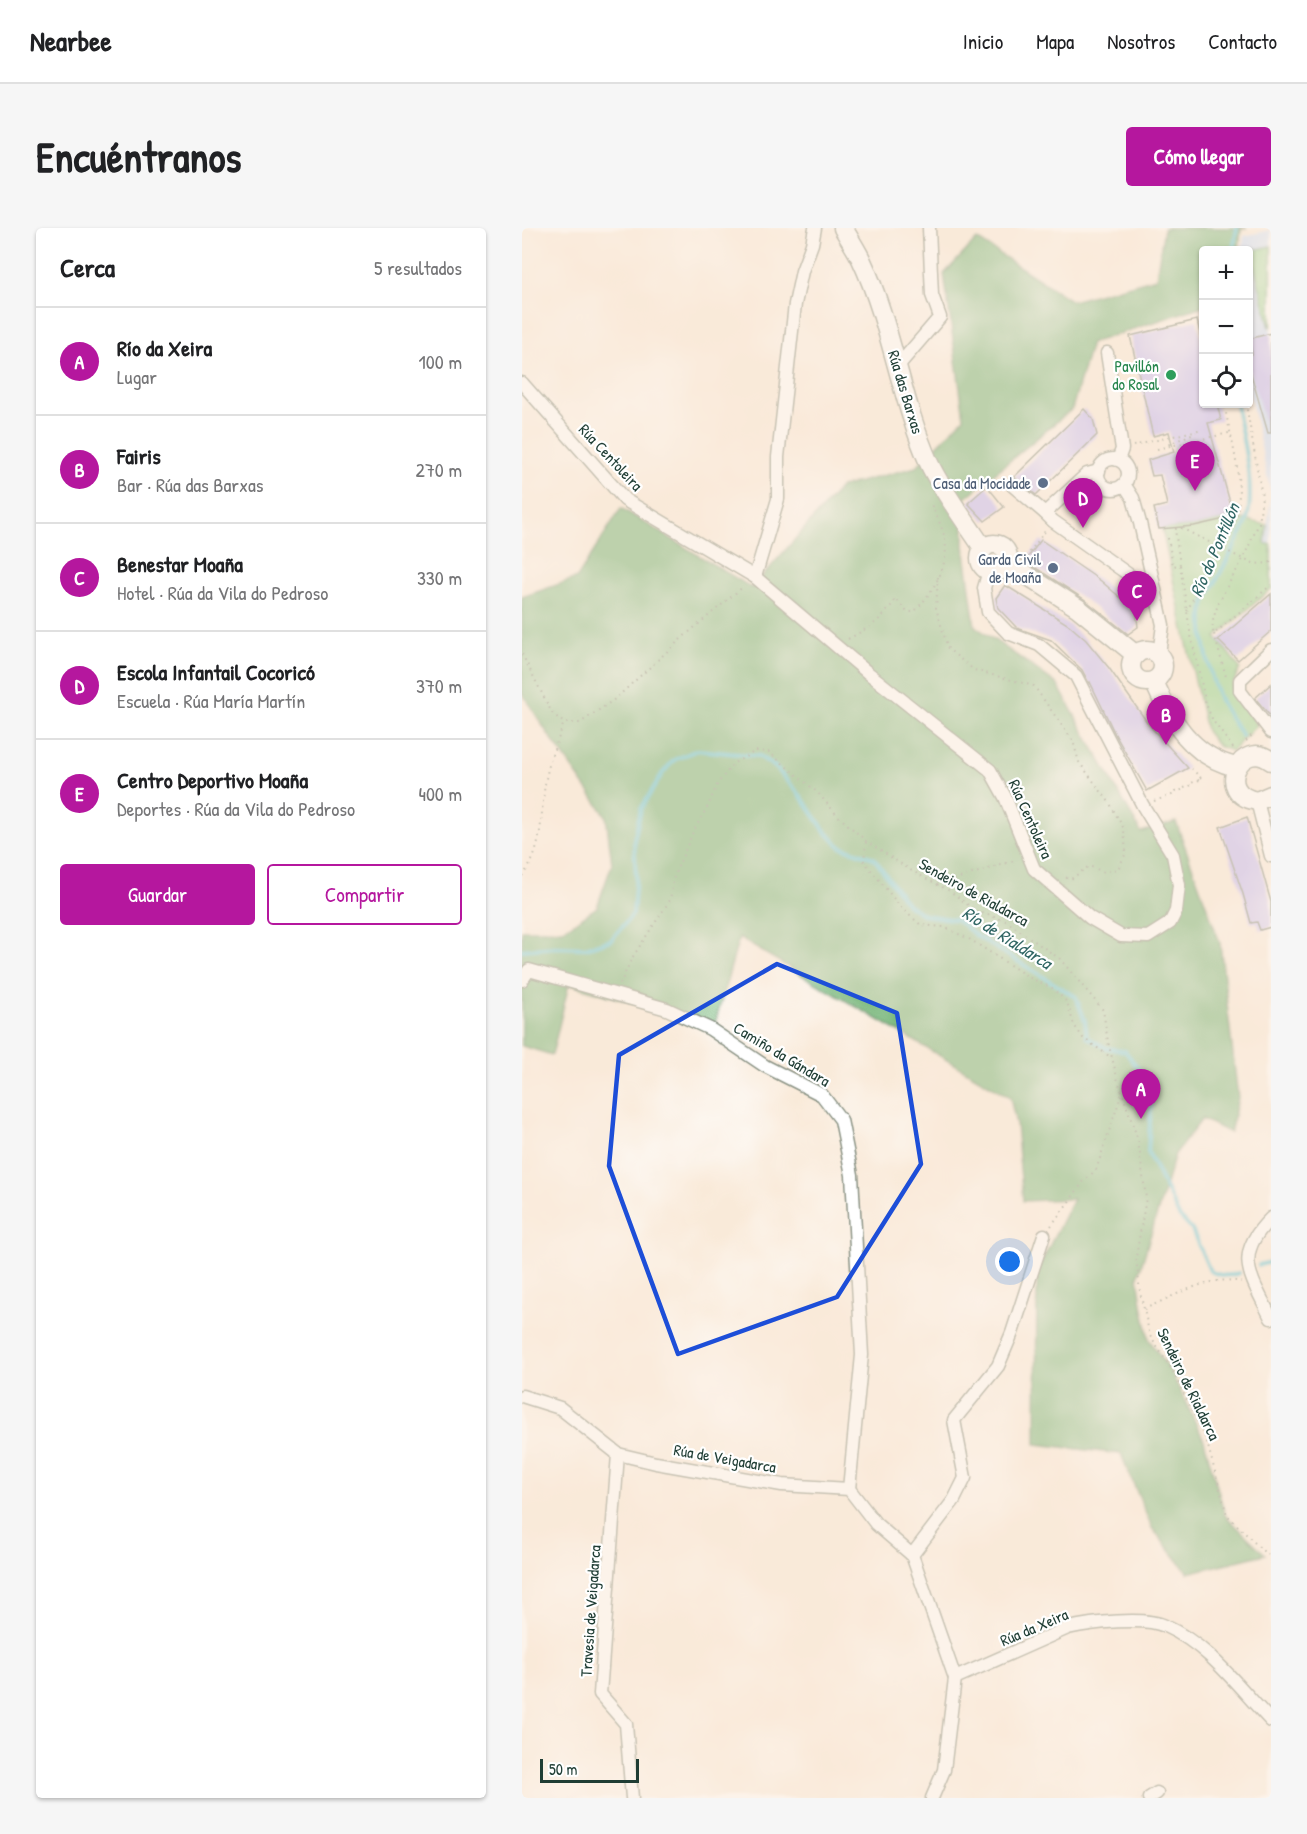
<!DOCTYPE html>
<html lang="es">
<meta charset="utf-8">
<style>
:root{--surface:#fff;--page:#f6f6f6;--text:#202124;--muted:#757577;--line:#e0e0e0;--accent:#b5179e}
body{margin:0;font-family:"Patrick Hand",sans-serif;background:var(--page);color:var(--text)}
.controls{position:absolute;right:18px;top:18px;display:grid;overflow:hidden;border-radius:6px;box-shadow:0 2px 4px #0004}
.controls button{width:54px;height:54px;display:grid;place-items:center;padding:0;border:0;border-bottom:2px solid var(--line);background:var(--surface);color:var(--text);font:30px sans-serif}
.scale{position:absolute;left:18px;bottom:15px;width:99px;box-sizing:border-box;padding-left:6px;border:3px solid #1f3d34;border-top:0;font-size:16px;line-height:21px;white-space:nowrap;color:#1f3d34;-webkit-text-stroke:4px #fff;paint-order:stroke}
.you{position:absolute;left:488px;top:1034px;width:21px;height:21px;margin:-15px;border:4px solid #fff;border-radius:50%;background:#1a73e8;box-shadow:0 0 0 9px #1a73e833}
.badge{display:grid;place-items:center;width:39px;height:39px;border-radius:50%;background:var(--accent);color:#fff;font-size:20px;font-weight:700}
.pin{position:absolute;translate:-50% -50px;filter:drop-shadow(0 2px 3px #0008)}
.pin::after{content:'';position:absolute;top:32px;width:21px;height:18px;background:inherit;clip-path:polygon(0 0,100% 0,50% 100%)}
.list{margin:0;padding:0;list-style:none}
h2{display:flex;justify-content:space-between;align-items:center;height:78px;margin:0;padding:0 24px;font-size:26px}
h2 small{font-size:20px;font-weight:400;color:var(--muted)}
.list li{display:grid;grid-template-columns:39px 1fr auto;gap:18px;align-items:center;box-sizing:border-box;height:108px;padding:0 24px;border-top:2px solid var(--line)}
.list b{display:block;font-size:22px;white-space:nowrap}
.list p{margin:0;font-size:20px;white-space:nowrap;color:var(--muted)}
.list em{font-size:20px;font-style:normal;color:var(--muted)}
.actions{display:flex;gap:12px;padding:18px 24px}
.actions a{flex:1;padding:14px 0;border:2px solid var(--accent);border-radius:6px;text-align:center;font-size:21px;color:var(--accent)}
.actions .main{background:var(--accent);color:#fff}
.icon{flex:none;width:33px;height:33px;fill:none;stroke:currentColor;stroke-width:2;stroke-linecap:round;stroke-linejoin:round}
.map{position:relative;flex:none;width:749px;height:1570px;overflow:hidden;border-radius:6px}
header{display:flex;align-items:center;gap:36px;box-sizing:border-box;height:84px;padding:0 30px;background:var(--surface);border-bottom:2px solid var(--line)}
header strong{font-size:28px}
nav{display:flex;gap:33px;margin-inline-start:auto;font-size:21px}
.intro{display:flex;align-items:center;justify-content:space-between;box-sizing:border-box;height:144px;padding:0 36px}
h1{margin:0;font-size:42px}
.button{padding:15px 27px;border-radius:6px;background:var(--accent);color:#fff;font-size:21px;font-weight:700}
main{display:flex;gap:36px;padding:0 36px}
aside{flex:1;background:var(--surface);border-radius:6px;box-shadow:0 2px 4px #0004}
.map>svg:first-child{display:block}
.built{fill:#c8ddf9}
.green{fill:#8fd28a;stroke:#57885f;stroke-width:1.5}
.forest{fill:#73b476;stroke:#497855;stroke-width:1.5}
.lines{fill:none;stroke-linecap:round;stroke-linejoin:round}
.stream{stroke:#5ac4d5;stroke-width:4}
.building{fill:#c1b8f4}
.street-casing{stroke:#8c9486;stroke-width:15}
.secondary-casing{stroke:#8c9486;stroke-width:21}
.path{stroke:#8c9486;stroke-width:2;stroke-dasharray:1.5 4.5;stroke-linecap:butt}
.street{stroke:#fff;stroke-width:12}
.secondary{stroke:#fff;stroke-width:18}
.marked{fill:none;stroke:#1d4ed8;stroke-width:4.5;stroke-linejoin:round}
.leisure-dot{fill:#2e9e5b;stroke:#fff;stroke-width:2}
.service-dot{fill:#5c6f8a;stroke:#fff;stroke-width:2}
.labels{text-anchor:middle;stroke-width:4.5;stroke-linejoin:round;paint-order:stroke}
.leisure-label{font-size:16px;fill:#27864d;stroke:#fff;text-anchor:end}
.street-label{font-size:16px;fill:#1f3d34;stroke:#fff}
.service-label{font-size:16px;fill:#4e5e75;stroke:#fff;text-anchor:end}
.water-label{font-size:18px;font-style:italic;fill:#316664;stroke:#fff}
</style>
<header>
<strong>Nearbee</strong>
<nav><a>Inicio</a><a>Mapa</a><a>Nosotros</a><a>Contacto</a></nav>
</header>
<div class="intro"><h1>Encuéntranos</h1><a class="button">Cómo llegar</a></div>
<main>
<aside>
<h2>Cerca<small>5 resultados</small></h2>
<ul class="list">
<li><span class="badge">A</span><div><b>Río da Xeira</b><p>Lugar</p></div><em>100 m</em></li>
<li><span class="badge">B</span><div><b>Fairis</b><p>Bar · Rúa das Barxas</p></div><em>270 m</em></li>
<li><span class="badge">C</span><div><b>Benestar Moaña</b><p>Hotel · Rúa da Vila do Pedroso</p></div><em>330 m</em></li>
<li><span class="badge">D</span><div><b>Escola Infantail Cocoricó</b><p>Escuela · Rúa María Martín</p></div><em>370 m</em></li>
<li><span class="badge">E</span><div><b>Centro Deportivo Moaña</b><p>Deportes · Rúa da Vila do Pedroso</p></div><em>400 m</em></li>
</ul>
<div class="actions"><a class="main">Guardar</a><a>Compartir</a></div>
</aside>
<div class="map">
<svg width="749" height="1570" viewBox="0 0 749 1570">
<rect width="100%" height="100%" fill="#fff"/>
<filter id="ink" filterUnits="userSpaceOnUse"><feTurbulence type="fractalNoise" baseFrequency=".0167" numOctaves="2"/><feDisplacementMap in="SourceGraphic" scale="12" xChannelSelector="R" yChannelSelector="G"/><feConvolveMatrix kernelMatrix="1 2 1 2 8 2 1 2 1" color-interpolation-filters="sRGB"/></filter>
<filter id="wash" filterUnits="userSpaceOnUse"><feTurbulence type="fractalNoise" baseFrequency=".008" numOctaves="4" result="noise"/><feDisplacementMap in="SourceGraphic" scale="24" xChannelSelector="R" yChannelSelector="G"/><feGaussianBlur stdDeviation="1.35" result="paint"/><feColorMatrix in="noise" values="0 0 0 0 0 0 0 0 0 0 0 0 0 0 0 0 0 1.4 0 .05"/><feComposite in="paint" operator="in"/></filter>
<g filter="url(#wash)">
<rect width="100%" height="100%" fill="#f9ead9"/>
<polygon class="built" points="749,2 749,316 743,317 749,266 727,163 726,22 720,22 722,8"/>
<g class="green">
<polygon points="749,18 749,99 748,99 728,23"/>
<polygon points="712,289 745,297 743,316 749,316 749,361 694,409 718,440 710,458 735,497 710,523 696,518 684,503 640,301 673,298"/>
</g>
<polygon class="forest" points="642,0 725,0 719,1 717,22 682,22 681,78 569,115 550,181 442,271 442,317 453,398 535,456 619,604 654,594 698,715 716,870 708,905 680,891 653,926 616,1049 621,1082 627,1111 649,1144 682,1212 703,1287 743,1326 666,1345 630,1300 599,1226 514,1216 515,1043 551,971 501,973 494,896 488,869 217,710 192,799 47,756 30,827 0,818 0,702 41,702 75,679 90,636 84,588 26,506 0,465 0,369 55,350 99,280 230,360 319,259 394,239 442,190 422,46 455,11 550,73 634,50"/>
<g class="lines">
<g class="stream">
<polyline points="711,22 715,0"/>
<path d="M714,176C720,212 735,260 724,296L683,374C676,397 687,444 696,467C701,481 712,495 720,508"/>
<path d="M0,722L33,719L64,720L89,712L111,686L114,647L112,612L119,581L140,546L152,532L175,522L237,528L253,539L278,567L303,603L319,619L352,630L385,676L402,687L436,692L453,707L554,769L563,793L565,809L584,820L603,823L625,852L630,863L626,924L657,988L670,1002L688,1043C699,1048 706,1049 717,1045"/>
<polyline points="737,1037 749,1034"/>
</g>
</g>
<g id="blocks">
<g class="building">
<polygon points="675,92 681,119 681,176 695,176 699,192 686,195 712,289 672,298 637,301 632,280 645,277 638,247 630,248 626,232 652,224 647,204 631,208 608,108"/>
<polygon points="749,105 749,205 746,205 726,136 726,128 730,126 727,111"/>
<polygon points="562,181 571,191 575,207 514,267 492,249"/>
<polygon points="465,258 482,279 463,293 446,275"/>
<polygon points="519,312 579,353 614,383 616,399 606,406 562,371 503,333"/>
<polygon points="483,357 547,397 564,412 587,440 627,497 666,540 625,563 593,506 568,454 567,455 560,442 529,412 495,400 476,380 474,370"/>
<polygon points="749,366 749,403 716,432 696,412"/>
<polygon points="749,456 749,489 733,470"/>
<polygon points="725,589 749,674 749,699 738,702 735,694 729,695 721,666 698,599"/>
</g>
</g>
</g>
<g filter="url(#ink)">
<use href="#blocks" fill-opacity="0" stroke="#8c9486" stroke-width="1.5"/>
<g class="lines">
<g class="street-casing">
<g id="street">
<polyline points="585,125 600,221 596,232"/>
<polyline points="375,139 418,89 410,67 407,0"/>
<polyline points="0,155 103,272 233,349 345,444 468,542 483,569 512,641 568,690 599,708 626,709 648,695 654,683 657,657 651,627 621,578 554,448 517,417 486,405 466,384 462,360 467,343"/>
<circle cx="591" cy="246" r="15"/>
<polyline points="602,256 611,270 618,295 641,397 637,426"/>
<polyline points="490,257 523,285 565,246 577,243"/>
<polyline points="523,285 531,293 620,356"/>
<polyline points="233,349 256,271 256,229 273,76 280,43 290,16 293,0"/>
<polyline points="749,422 718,452 718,463 749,504"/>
<polyline points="735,573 749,628"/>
<polyline points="0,752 7,742 145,781 188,801 243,838 300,867 319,892 330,947 340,1127 327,1261"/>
<path d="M749,990C710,1028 729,1048 749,1090"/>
<polyline points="0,1168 38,1180 96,1226 134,1235 260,1257 327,1261 354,1296 390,1327"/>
<polyline points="96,1226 78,1466 104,1496 110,1570"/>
<path d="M433,1450L546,1400C568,1395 623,1388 643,1398C688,1418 716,1459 749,1493"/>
<polyline points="410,1570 422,1542 433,1450 390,1327 432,1272 443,1250 432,1192 476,1138 490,1105 522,1007"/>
<polyline points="627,1570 635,1565"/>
</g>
</g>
<g class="secondary-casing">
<g id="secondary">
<path d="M321,0C327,10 334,21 339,31C370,97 378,170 407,235C421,265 443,292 461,320"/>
<circle cx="472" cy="330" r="14"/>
<polyline points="486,335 556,380 614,427"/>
<circle cx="625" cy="438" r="16"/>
<path d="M632,453C648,492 670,529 714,539"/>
<path d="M749,533C719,509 691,566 735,573L749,567"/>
</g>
</g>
<g class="path">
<polyline points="611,218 680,201"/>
<polyline points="641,219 674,204"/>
<polyline points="635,221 707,205"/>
<polyline points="646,310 651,338 658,337 653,301 659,300 721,331 737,295 740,268 724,176"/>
<polyline points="504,329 524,302"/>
<path d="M749,334C738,337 731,336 721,331C712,348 684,388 692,406L749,357"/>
<polyline points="658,337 668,403 684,476 691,493 711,520"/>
<polyline points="416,349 414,380 426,421 452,442 512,458 551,513 557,534 587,574 602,601 604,625 596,641 582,644 567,638 549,651 542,649"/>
<path d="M665,383C675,363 686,342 697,322C702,312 710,305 713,294C724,259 709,211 702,176"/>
<polyline points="692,406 705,452"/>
<path d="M326,411C350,398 358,394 374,371L385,384H392C412,363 431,333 421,304C418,295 414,286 410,278L413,275"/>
<polyline points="0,426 30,485 42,495 58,495 93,471 160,410 222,358"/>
<polyline points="724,513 732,505"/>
<polyline points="632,573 653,566 653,564 663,561 662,560 670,557 669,555 680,551 670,541"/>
<polyline points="344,614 342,633 380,681 399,697 422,699 449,712 508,750 530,760 545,774 552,797 561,810 590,830"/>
<path d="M0,648C24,621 17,579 25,546C28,529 36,513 41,497"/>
<polyline points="415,657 495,632"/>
<polyline points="98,756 110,730 148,672 152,648 171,604 186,578 196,555 212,535 234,523 247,524 296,565 315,587 344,613 390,643 428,663 454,683 484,693 538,731 581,782 586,814 596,853 616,912 624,970 614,1029 618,1064 628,1108 650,1142 684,1211 705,1287 743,1325 749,1328"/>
<polyline points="529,998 562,953 574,942 600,865"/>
<path d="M622,1081C651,1069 687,1046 719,1054"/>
</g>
<use href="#street" class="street"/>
<use href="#secondary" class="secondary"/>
</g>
</g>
<path d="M0 0H749V1570H0ZM255,736L375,785L399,936L315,1069L156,1126L87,938L97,827Z" fill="#f9ead9" fill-opacity=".55" fill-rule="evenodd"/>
<path class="marked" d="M255,736L375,785L399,936L315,1069L156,1126L87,938L97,827Z"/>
<circle class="leisure-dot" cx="649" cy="147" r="6"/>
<g class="service-dot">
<circle cx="521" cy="255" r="6"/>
<circle cx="531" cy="340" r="6"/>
</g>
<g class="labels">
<g class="leisure-label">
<text x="637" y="144">Pavillón<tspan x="637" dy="18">do Rosal</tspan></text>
</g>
<g class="street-label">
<text transform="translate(384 164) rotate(73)" y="6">Rúa das Barxas</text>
<text transform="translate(89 229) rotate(47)" y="6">Rúa Centoleira</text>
<text transform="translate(509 591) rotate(66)" y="6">Rúa Centoleira</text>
<text transform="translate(452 664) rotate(29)" y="6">Sendeiro de Rialdarca</text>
<text transform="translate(260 826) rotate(31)" y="6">Camiño da Gándara</text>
<text transform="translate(667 1156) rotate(64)" y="6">Sendeiro de Rialdarca</text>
<text transform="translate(203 1230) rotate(10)" y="6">Rúa de Veigadarca</text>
<text transform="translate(68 1383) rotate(-86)" y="6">Travesia de Veigadarca</text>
<text transform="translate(512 1399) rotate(-23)" y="6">Rúa da Xeira</text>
</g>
<g class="service-label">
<text x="509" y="261">Casa da Mocidade</text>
<text x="519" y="337">Garda Civil<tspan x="519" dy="18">de Moaña</tspan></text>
</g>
<g class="water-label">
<text transform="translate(693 322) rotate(-67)" y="6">Río do Pontillón</text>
<text transform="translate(485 710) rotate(32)" y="6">Río de Rialdarca</text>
</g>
</g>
</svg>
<div class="controls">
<button>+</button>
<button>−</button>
<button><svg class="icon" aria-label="locate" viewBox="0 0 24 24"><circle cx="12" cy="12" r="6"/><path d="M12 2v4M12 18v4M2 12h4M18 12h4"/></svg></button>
</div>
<div class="scale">50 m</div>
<div class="you"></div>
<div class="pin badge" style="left:619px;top:891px">A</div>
<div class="pin badge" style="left:644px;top:517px">B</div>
<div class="pin badge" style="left:615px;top:393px">C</div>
<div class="pin badge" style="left:561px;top:300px">D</div>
<div class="pin badge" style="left:673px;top:263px">E</div>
</div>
</main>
